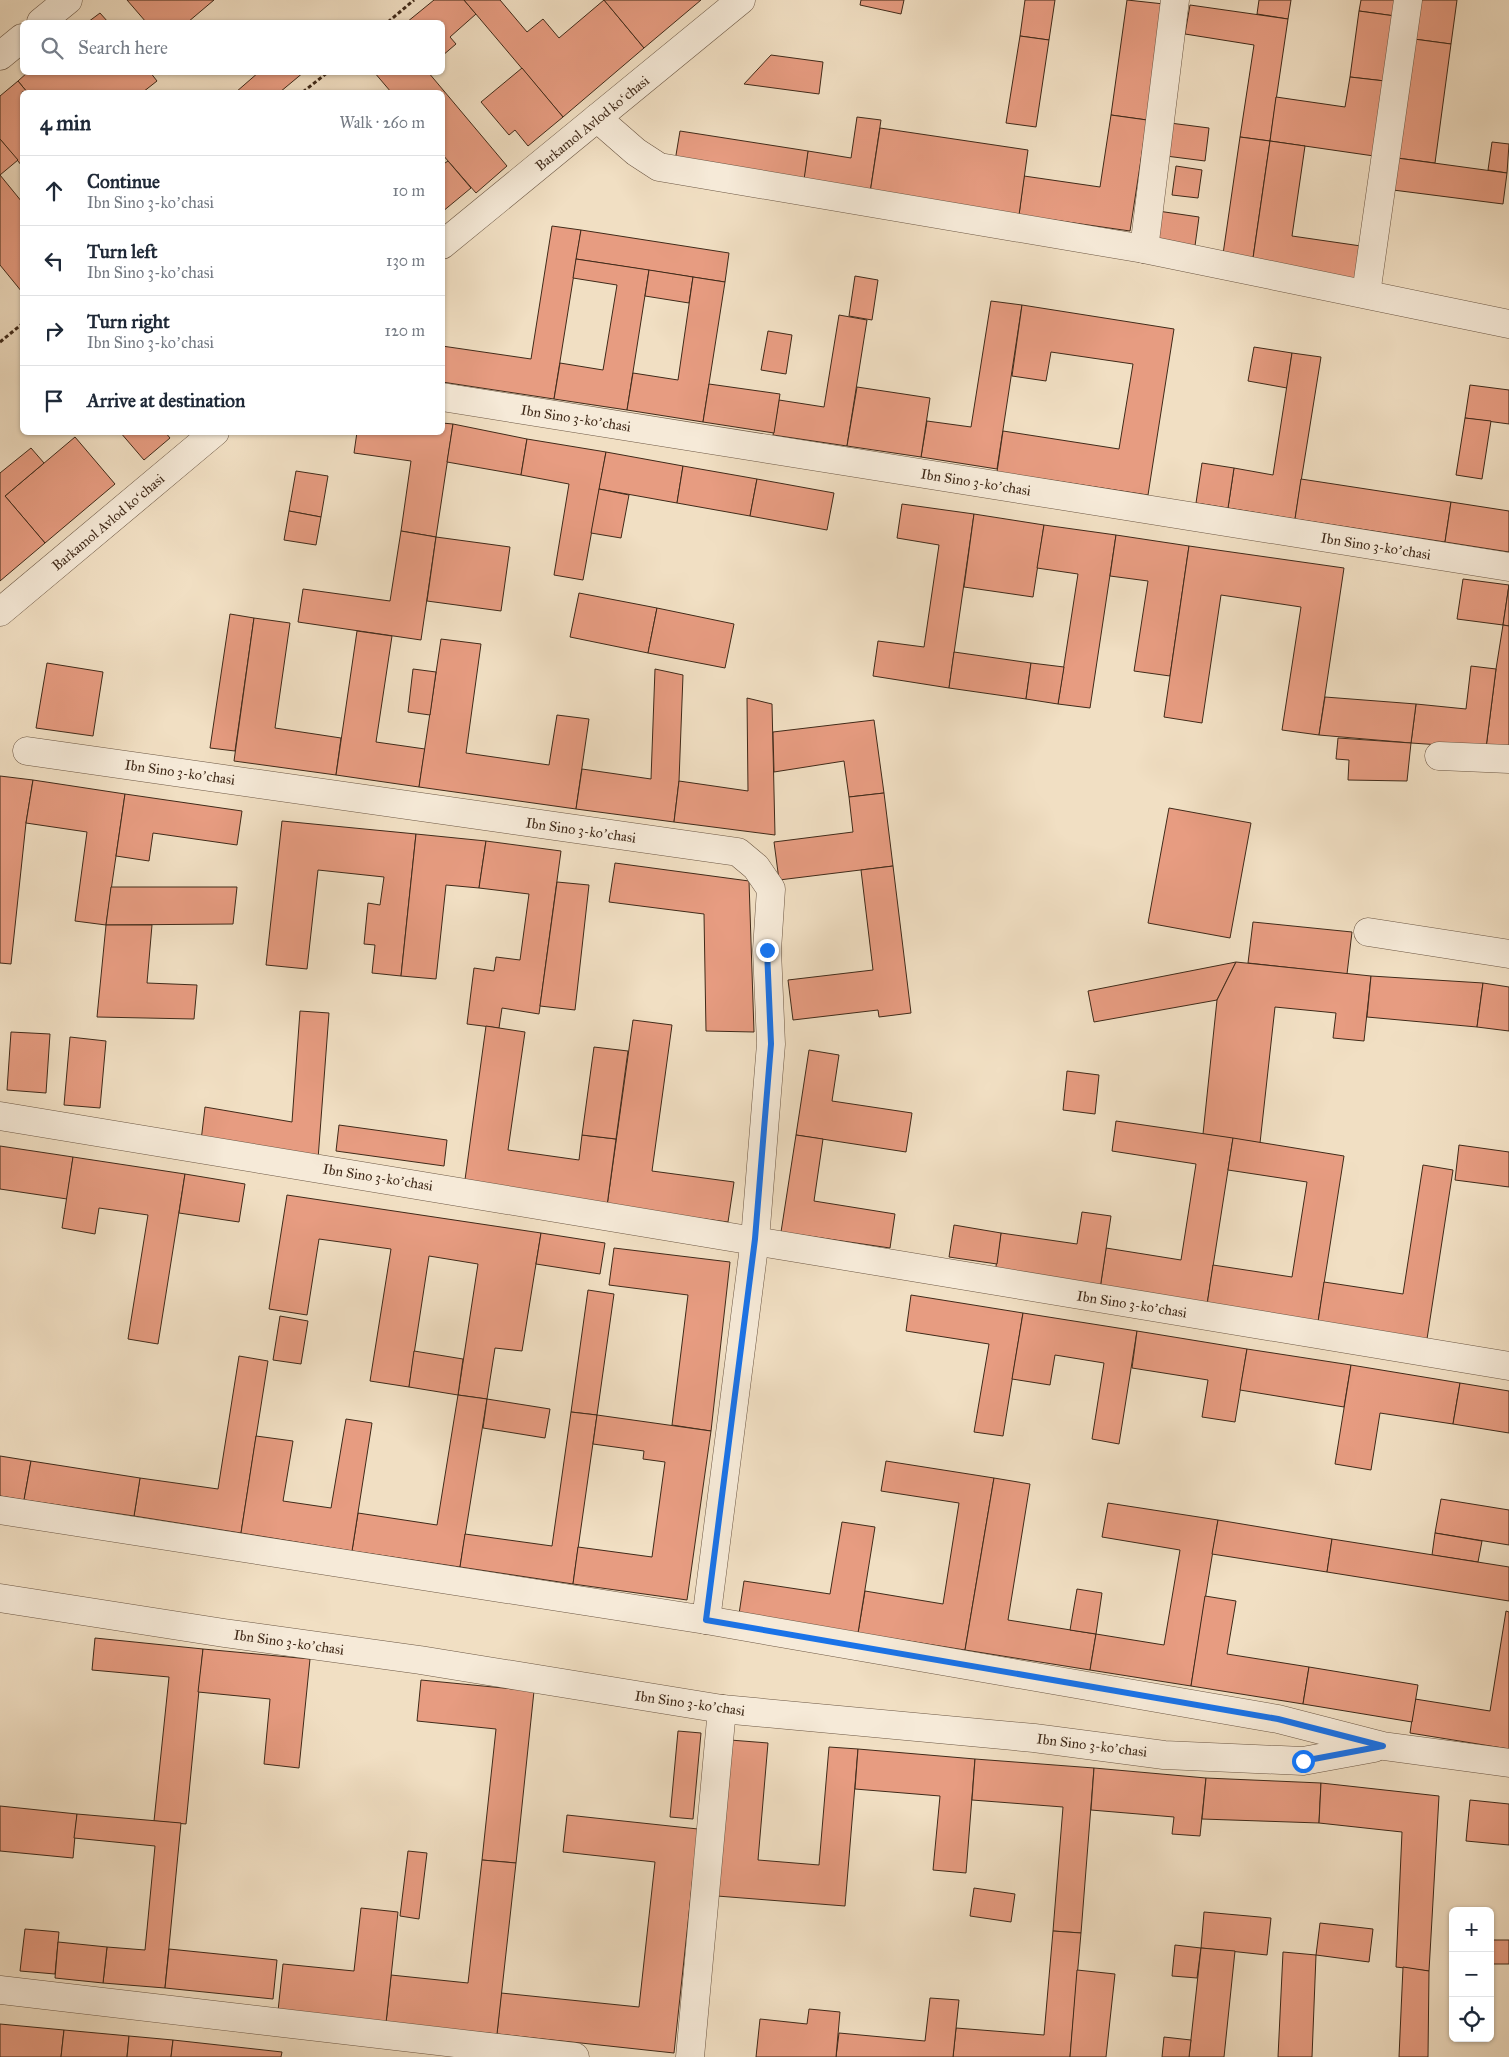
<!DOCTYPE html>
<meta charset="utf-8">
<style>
:root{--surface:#fff;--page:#f6f6f7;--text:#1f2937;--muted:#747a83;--line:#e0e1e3}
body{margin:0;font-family:"IM FELL Great Primer",serif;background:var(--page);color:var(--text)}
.controls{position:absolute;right:15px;bottom:15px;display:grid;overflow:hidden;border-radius:8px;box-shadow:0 1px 4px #0004}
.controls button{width:45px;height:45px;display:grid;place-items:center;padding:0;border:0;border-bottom:1px solid var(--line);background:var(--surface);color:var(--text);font:25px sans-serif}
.stop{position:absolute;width:15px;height:15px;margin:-11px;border:4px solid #1a73e8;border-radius:50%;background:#fff}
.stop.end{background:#1a73e8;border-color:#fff;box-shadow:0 1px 5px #0008}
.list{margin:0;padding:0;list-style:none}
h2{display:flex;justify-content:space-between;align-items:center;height:65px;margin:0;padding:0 20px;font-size:21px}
h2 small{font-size:16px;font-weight:400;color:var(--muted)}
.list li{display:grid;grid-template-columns:32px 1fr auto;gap:15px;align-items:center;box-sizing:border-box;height:70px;padding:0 20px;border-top:1px solid var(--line)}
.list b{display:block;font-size:19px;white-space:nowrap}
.list p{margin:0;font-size:16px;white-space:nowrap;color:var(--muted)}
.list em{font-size:16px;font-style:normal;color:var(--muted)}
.icon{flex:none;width:28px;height:28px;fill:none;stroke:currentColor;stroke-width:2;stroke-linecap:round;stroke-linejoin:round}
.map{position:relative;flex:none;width:1509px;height:2057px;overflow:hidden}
.search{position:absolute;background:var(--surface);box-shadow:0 1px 4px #0004;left:20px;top:20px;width:425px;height:55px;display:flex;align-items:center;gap:12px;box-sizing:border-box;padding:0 18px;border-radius:8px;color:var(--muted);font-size:19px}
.panel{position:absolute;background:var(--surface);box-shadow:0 1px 4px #0004;left:20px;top:90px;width:425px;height:345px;border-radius:8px}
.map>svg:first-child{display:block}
.building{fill:#e79c81;stroke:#402a19}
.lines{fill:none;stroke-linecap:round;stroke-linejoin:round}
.minor-casing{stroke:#6c5744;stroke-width:29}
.path{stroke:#402a19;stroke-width:3;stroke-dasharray:4 2.5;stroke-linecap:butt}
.minor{stroke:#f6ead8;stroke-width:28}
.route{stroke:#1a73e8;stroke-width:6}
.labels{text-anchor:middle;stroke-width:4;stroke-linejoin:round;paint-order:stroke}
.street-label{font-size:14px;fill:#402a19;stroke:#f6ead8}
</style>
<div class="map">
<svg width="1509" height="2057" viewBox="0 0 1509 2057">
<rect width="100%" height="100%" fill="#f1dfc3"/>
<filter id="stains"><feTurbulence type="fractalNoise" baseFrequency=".004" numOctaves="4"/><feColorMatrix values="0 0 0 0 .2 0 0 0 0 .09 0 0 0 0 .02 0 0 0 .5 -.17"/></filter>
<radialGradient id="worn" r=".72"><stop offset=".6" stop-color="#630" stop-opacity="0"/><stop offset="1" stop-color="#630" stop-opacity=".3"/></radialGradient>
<g class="building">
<polygon points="127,0 214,0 188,22 146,22"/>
<polygon points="434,0 464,0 476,14 450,37 456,44 442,56 442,22 407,22"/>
<polygon points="464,0 500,0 527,32 543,19 559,38 604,0 644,48 563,117"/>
<polygon points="604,0 701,0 644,48"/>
<polygon points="861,0 904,0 901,14 860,5"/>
<polygon points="1025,0 1055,0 1049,40 1020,36"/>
<polygon points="1127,0 1164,4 1147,120 1111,115"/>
<polygon points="1259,0 1291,0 1288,19 1257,14"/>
<polygon points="1361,0 1397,0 1395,16 1359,11"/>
<polygon points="1419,0 1457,0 1451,44 1414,39"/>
<polygon points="1190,5 1288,19 1270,141 1240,137 1254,45 1185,34"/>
<polygon points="1359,11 1395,16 1385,81 1350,77"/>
<polygon points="100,13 108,22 88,22"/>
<polygon points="1020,36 1049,40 1036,127 1006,123"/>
<polygon points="1414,39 1451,44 1435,163 1397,158"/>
<polygon points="771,55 823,62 819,94 744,84"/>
<polygon points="522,68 563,117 528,146 515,130 509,135 481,102"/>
<polygon points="28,72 150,72 157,81 143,92 27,92 18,81"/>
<polygon points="259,72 304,72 280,92 236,92"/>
<polygon points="374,72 428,72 507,166 476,193 442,154 442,92 391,92"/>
<polygon points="1350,77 1385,81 1374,156 1270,141 1276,97 1345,107"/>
<polygon points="18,81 27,92 22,92 22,166 0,139 0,96"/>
<polygon points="1111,115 1147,120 1130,231 1019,215 1024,176 1100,187"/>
<polygon points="857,117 881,120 870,193 803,183 808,151 851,158"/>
<polygon points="1170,123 1209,128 1205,161 1166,156"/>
<polygon points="880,128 1028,150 1019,215 870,193"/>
<polygon points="680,131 808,151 803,187 674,167"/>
<polygon points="1240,137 1270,141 1252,265 1222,261"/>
<polygon points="0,139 18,160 0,175"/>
<polygon points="1270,141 1305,146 1292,236 1361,246 1356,280 1252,265"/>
<polygon points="1492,142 1509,144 1507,173 1488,170"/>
<polygon points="1397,158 1507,173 1503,204 1393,190"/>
<polygon points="448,161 471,188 442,212 442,165"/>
<polygon points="1176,166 1202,170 1198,198 1172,195"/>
<polygon points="0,175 22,202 22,292 0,265"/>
<polygon points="1158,211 1199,217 1194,253 1152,247"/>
<polygon points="552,226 581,230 554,399 442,382 442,346 531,359"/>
<polygon points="581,230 729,253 725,282 576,259"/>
<polygon points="576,259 649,270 627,410 554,399 560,363 603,370 617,285 573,278"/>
<polygon points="649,270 693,277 689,303 645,296"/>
<polygon points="855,276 878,280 872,320 849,316"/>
<polygon points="693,277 725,282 703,422 627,410 633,373 678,380"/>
<polygon points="991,301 1022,305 997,469 921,457 927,421 971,427"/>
<polygon points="1022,305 1174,329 1148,495 997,472 1003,431 1119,449 1133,364 1051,352 1046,381 1012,376"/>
<polygon points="839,315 867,320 847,446 773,435 779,400 824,407"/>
<polygon points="768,331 792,335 786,374 761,370"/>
<polygon points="1254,347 1292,353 1287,388 1248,381"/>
<polygon points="1292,353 1321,357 1295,519 1228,508 1234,468 1273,475"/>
<polygon points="709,384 780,394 774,433 703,422"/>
<polygon points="1470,385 1509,390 1509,424 1465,418"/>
<polygon points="857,387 930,398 921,457 847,446"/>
<polygon points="1465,418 1491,421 1482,479 1456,475"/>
<polygon points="442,423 453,424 436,537 401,531 411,461 354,453 357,432 442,432"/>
<polygon points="453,424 527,439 521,475 447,462"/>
<polygon points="120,432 165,432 170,438 144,460"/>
<polygon points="75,437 115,484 45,543 5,496"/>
<polygon points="527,439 606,452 583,580 554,575 569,484 521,475"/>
<polygon points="31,448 44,463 5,496 45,543 0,581 0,473"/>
<polygon points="606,452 683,466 677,503 599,489"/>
<polygon points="1202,463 1234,468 1228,508 1196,503"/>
<polygon points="683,466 757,479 750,516 677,503"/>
<polygon points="296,471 328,476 321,517 289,511"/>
<polygon points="757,479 834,493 827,530 750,516"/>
<polygon points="1301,479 1451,502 1445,542 1295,519"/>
<polygon points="599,489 629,495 621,538 591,533"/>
<polygon points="1451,502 1509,511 1509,552 1445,542"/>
<polygon points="902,504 974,514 949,688 873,676 878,641 924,647 939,545 897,538"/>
<polygon points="289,511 321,517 316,545 284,540"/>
<polygon points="974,514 1044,525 1033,597 964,587"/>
<polygon points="1044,525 1116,535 1090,708 1058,704 1078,574 1037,568"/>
<polygon points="401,531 436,537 421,640 298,622 303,589 390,601"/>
<polygon points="1116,535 1189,546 1170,676 1134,671 1148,581 1110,576"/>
<polygon points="436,537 510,547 501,611 427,601"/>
<polygon points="1189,546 1344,568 1319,735 1282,730 1301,607 1221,595 1202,723 1164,717"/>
<polygon points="1463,579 1509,585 1503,625 1457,619"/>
<polygon points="1509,585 1509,626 1503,625"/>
<polygon points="579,593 657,608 648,653 570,637"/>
<polygon points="657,608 734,624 725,668 648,653"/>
<polygon points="230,614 254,618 235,751 210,748"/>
<polygon points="254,618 290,623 275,728 341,738 336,775 234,761"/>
<polygon points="1503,625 1509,626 1509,749 1486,748 1496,669"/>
<polygon points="357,631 392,636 376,742 425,749 419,787 336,775"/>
<polygon points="441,639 481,644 466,753 549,765 557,715 589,719 576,809 419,787"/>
<polygon points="954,652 1031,663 1026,699 949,688"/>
<polygon points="47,663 103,672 93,736 36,728"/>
<polygon points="1031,663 1064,667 1058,704 1026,699"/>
<polygon points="1471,666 1496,669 1486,748 1411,743 1416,704 1466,709"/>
<polygon points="413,669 436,672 430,715 408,712"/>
<polygon points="655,669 683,675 679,781 674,822 576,809 582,769 651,779"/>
<polygon points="1325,697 1416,704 1411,743 1319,735"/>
<polygon points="747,698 772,704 775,835 674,822 679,781 748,791"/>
<polygon points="874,720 884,793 849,797 844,761 774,772 773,732"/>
<polygon points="1338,738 1411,743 1407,781 1348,780 1349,760 1336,759"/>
<polygon points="0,776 33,780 26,823 11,964 0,963"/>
<polygon points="33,780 125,794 106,925 75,921 87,832 26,823"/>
<polygon points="884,793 893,866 779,880 774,842 853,832 849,797"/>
<polygon points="125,794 242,811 237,845 153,833 149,861 116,856"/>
<polygon points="1169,808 1251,823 1230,938 1148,923"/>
<polygon points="282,821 416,834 401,976 372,973 375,945 364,944 368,903 380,905 384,877 318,870 307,969 266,965"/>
<polygon points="416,834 486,841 479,888 446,885 436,979 401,976"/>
<polygon points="486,841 561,851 539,1014 502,1008 499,1028 467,1024 474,968 494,971 496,957 520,960 529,894 479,888"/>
<polygon points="615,863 749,881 754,1032 706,1031 704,914 609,902"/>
<polygon points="893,866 911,1013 879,1017 878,1010 793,1020 788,980 873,970 861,870"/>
<polygon points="557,882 589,885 575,1010 540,1006"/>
<polygon points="111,887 237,887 233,924 106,925"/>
<polygon points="1253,922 1352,932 1347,974 1248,963"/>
<polygon points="106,925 152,925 147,983 197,985 194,1019 97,1017"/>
<polygon points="1236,962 1217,1000 1094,1022 1088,991"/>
<polygon points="1236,962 1371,976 1364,1041 1333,1038 1336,1013 1275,1007 1260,1143 1203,1134 1217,1000"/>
<polygon points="1371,976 1483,983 1477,1027 1367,1017"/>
<polygon points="1483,983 1509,987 1509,1031 1477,1027"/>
<polygon points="300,1011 329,1013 318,1159 201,1141 205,1107 292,1122"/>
<polygon points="633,1020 672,1025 652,1171 734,1182 728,1222 607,1206"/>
<polygon points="486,1026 525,1032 508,1150 579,1160 582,1135 616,1139 607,1206 464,1187"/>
<polygon points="11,1032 50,1034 46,1093 7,1090"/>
<polygon points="70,1037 106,1041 100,1108 64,1105"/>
<polygon points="594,1047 628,1051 616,1139 582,1135"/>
<polygon points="809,1050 839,1055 832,1101 912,1113 906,1152 796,1135"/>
<polygon points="1067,1071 1099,1075 1095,1114 1063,1110"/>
<polygon points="1116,1121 1233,1138 1207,1305 1100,1289 1106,1248 1181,1260 1196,1164 1112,1151"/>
<polygon points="339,1125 447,1140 444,1166 336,1151"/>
<polygon points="796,1135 823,1139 814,1201 895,1214 890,1248 781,1232"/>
<polygon points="1233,1138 1344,1156 1318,1322 1207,1305 1213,1265 1292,1277 1307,1182 1228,1170"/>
<polygon points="1459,1145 1509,1152 1509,1187 1455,1180"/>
<polygon points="0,1146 73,1157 67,1199 0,1189"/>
<polygon points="73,1157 185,1174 158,1344 128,1339 148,1215 99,1208 95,1234 62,1228"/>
<polygon points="1423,1165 1453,1170 1427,1339 1318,1322 1324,1282 1403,1294"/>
<polygon points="185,1174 245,1184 239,1222 179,1213"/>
<polygon points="287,1195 541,1233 522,1351 495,1348 487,1399 458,1395 478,1264 429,1256 409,1387 370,1381 391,1249 319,1239 307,1315 269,1309"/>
<polygon points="1082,1212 1111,1216 1100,1289 995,1273 1001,1233 1077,1244"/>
<polygon points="954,1225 1001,1233 997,1264 949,1257"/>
<polygon points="541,1233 605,1243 600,1274 536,1264"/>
<polygon points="614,1248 730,1262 711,1431 672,1425 688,1295 609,1285"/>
<polygon points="588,1290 614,1294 597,1415 571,1412"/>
<polygon points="911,1295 1023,1313 1003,1436 974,1432 989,1344 906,1331"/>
<polygon points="1023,1313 1137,1331 1119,1444 1092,1439 1104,1363 1055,1355 1050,1385 1012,1379"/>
<polygon points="280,1316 308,1321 301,1364 273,1360"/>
<polygon points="1137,1331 1247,1349 1235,1422 1202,1417 1208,1380 1132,1368"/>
<polygon points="1247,1349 1351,1365 1344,1407 1240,1390"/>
<polygon points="414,1351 463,1359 458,1395 409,1387"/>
<polygon points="239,1356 268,1361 241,1533 134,1516 140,1478 218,1489"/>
<polygon points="1351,1365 1460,1383 1453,1424 1380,1413 1371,1470 1335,1464"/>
<polygon points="1460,1383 1509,1391 1509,1433 1453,1424"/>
<polygon points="458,1395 487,1399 460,1567 352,1551 358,1513 437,1525"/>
<polygon points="487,1399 550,1409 545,1438 483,1428"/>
<polygon points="571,1412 597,1415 573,1584 460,1567 465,1534 552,1546"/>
<polygon points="597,1415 711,1431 687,1600 573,1584 578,1547 652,1557 665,1462 643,1459 644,1451 593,1444"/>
<polygon points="346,1419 372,1423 352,1551 241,1533 256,1436 293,1441 283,1501 331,1508"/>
<polygon points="0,1456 31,1461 24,1500 0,1496"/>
<polygon points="31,1461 140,1478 134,1516 24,1500"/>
<polygon points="886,1461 994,1478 965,1650 858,1633 865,1591 943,1604 959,1503 881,1491"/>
<polygon points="994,1478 1030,1484 1008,1620 1096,1634 1090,1670 965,1650"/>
<polygon points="1441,1499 1509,1510 1509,1545 1435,1533"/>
<polygon points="1108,1503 1218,1520 1191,1686 1090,1670 1096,1634 1164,1645 1180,1550 1102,1537"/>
<polygon points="1218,1520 1332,1539 1327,1572 1212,1554"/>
<polygon points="842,1522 875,1527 858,1633 739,1614 744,1581 830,1594"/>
<polygon points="1435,1533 1482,1541 1478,1562 1432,1555"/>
<polygon points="1332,1539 1509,1567 1509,1601 1327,1572"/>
<polygon points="1077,1589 1102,1593 1096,1634 1070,1630"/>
<polygon points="1205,1596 1236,1601 1227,1654 1309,1667 1303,1704 1191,1686"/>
<polygon points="1506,1611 1509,1612 1509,1749 1410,1733 1415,1699 1490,1711"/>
<polygon points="95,1638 203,1649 186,1824 154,1821 169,1677 92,1670"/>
<polygon points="203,1649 310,1659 299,1768 264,1764 270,1699 198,1692"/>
<polygon points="1309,1667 1418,1685 1412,1722 1303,1704"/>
<polygon points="421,1680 534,1691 516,1863 482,1860 496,1729 417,1721"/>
<polygon points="678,1731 701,1733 693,1819 670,1817"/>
<polygon points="730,1740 768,1743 758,1860 819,1865 829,1747 858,1749 845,1906 717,1896"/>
<polygon points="858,1749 975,1759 966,1873 933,1870 940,1796 855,1789"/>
<polygon points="975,1759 1094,1768 1081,1933 1053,1931 1063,1807 972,1800"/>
<polygon points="1094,1768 1206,1778 1200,1836 1172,1834 1174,1817 1091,1810"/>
<polygon points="1206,1778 1321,1783 1319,1823 1202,1819"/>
<polygon points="1321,1783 1439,1796 1429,1971 1396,1967 1402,1832 1319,1823"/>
<polygon points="1470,1800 1509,1804 1509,1845 1466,1841"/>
<polygon points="0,1806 77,1814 73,1858 0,1851"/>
<polygon points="77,1814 181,1823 165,1988 103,1983 107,1947 145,1950 155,1846 74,1838"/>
<polygon points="567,1815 698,1829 674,2053 497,2034 501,1993 639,2007 655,1862 563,1852"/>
<polygon points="408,1851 427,1853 419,1919 400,1916"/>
<polygon points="482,1860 516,1863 497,2034 386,2023 391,1975 468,1983"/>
<polygon points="974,1888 1015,1894 1011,1922 970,1916"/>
<polygon points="361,1908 398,1912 386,2023 278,2011 283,1964 354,1971"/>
<polygon points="1204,1912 1271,1918 1267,1955 1201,1948"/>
<polygon points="1320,1923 1373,1929 1369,1962 1316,1955"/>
<polygon points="25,1929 59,1932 55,1974 20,1971"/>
<polygon points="1053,1931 1081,1933 1070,2057 953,2057 956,2028 1044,2035"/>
<rect x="1490" y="1940" width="19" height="24"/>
<polygon points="58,1942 107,1947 103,1983 55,1978"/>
<polygon points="1175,1945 1201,1948 1197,1978 1172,1976"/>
<polygon points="1201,1948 1235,1951 1224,2057 1189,2057"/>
<polygon points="169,1949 277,1960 273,1999 165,1988"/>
<polygon points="1283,1952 1316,1955 1312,2057 1278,2057"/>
<polygon points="1403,1967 1429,1971 1428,2057 1399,2057"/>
<polygon points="1077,1970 1115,1974 1106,2057 1070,2057"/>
<polygon points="930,1998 959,2000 953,2057 836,2057 839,2033 925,2041"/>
<polygon points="809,2009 840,2012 836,2057 756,2057 760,2019 807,2024"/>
<polygon points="0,2024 64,2030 61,2057 0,2057"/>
<polygon points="64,2030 129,2036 127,2057 61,2057"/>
<polygon points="129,2036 173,2040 171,2057 127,2057"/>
<polygon points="1164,2037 1191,2040 1189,2057 1162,2057"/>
<polygon points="173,2040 282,2052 281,2057 171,2057"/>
</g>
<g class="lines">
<g class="minor-casing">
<g id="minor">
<polyline points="41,22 68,0"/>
<polyline points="0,56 22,38"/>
<polyline points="597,118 636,152 659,167 1144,249 1509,324"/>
<polyline points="442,245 741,0"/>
<polyline points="1144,249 1175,0"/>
<polyline points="1366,294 1408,0"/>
<polyline points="442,397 1509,567"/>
<polyline points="0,612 215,432"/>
<polyline points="27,751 738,852 756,867 771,889 767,950 771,1044 755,1239 706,1620"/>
<polyline points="1439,756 1509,759"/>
<polyline points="1368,932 1509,954"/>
<polyline points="0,1116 1509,1366"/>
<polyline points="0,1510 706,1620 1278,1719 1383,1746 1509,1763"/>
<polyline points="0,1598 224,1633 420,1660 722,1709 1034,1738 1164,1755 1303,1761 1374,1748"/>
<polyline points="0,1990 575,2057"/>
<polyline points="690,2057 722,1709"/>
</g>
</g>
<g class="path">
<polyline points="388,22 414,0"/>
<polyline points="303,92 328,72"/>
<polyline points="0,342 22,324"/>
</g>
<use href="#minor" class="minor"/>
</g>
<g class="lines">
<polyline class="route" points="767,950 771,1044 755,1239 706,1620 1278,1719 1383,1746 1303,1761"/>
</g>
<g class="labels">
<g class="street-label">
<text transform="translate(592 123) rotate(-39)" y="5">Barkamol Avlod koʻchasi</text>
<text transform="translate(576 418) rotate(9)" y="5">Ibn Sino 3-koʼchasi</text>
<text transform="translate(976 482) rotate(9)" y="5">Ibn Sino 3-koʼchasi</text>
<text transform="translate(108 522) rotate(-40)" y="5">Barkamol Avlod koʻchasi</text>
<text transform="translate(1376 546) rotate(9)" y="5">Ibn Sino 3-koʼchasi</text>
<text transform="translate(180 772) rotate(8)" y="5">Ibn Sino 3-koʼchasi</text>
<text transform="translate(581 830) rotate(8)" y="5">Ibn Sino 3-koʼchasi</text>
<text transform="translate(378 1177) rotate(9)" y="5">Ibn Sino 3-koʼchasi</text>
<text transform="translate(1132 1304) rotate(9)" y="5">Ibn Sino 3-koʼchasi</text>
<text transform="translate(289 1642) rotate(8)" y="5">Ibn Sino 3-koʼchasi</text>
<text transform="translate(690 1703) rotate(8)" y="5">Ibn Sino 3-koʼchasi</text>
<text transform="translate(1092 1745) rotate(7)" y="5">Ibn Sino 3-koʼchasi</text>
</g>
</g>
<rect width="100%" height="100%" filter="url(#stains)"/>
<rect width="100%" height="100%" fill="url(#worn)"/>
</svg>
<div class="controls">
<button>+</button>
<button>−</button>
<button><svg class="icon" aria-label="locate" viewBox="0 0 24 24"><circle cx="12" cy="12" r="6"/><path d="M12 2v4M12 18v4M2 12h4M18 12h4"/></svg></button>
</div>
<div class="stop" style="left:1303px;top:1761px"></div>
<div class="stop end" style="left:767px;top:950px"></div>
<div class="search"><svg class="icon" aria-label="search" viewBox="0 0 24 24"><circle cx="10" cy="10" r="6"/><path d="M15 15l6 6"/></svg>Search here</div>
<section class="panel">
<h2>4 min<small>Walk · 260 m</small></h2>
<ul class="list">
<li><svg class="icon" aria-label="ahead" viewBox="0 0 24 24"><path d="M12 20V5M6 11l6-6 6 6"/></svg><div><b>Continue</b><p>Ibn Sino 3-koʼchasi</p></div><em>10 m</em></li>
<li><svg class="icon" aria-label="left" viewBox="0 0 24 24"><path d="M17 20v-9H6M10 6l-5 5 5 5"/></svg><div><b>Turn left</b><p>Ibn Sino 3-koʼchasi</p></div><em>130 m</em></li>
<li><svg class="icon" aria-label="right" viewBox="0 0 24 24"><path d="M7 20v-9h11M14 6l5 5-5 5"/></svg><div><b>Turn right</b><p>Ibn Sino 3-koʼchasi</p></div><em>120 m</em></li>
<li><svg class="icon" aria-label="arrive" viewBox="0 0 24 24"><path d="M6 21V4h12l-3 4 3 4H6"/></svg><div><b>Arrive at destination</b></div></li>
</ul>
</section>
</div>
